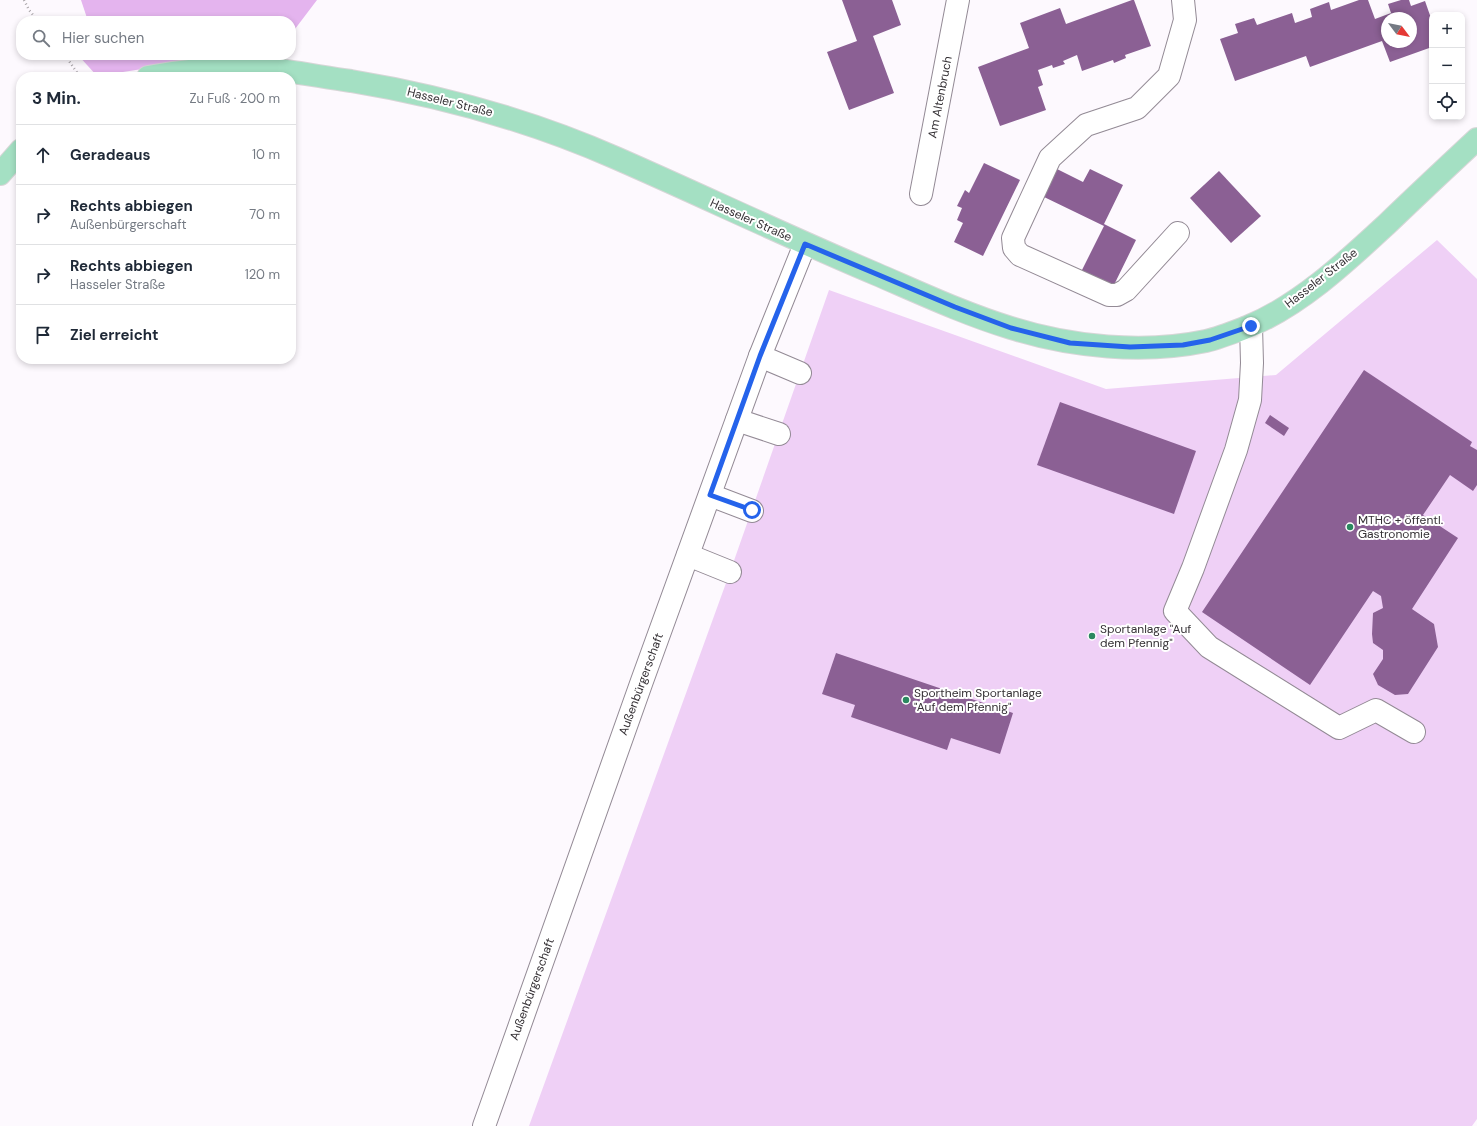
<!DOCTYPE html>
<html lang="de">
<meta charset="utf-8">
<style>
:root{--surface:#fff;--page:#f6f6f7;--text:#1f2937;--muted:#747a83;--line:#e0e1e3}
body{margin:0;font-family:"DM Sans",sans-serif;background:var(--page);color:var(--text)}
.controls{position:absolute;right:12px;top:12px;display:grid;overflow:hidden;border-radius:8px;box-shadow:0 2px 6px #0003}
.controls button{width:36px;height:36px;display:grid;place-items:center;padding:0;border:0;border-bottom:1px solid var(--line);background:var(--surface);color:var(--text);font:20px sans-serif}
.compass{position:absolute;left:1381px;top:12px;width:36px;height:36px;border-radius:50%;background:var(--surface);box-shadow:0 2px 6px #0003;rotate:122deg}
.stop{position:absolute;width:12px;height:12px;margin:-9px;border:3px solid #2563eb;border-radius:50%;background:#fff}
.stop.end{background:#2563eb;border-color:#fff;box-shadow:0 1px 4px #0008}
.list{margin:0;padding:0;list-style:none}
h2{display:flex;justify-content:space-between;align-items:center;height:52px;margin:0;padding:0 16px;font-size:17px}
h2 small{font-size:13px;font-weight:400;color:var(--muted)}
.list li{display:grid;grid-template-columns:26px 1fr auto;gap:12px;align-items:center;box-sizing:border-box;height:60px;padding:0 16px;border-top:1px solid var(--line)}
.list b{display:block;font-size:15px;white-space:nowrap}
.list p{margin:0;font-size:13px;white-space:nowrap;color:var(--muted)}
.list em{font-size:13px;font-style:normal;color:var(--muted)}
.icon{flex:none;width:22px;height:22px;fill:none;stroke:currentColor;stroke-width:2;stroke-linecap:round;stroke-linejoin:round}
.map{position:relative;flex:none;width:1477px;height:1126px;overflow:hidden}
.search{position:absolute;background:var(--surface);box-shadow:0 2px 6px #0003;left:16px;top:16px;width:280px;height:44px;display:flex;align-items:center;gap:10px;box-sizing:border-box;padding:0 14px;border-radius:16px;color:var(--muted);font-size:15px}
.panel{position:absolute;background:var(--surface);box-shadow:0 2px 6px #0003;left:16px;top:72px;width:280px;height:292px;border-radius:16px}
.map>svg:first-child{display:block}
.green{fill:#efd0f6}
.forest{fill:#e4b4ee}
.building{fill:#8b6094;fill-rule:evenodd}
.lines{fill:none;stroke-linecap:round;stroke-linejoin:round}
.minor-casing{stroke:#938a95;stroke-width:24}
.major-casing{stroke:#d7d6d7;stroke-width:24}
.path{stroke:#a7a3a7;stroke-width:2.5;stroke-dasharray:1 3;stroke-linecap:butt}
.minor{stroke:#fff;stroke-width:22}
.major{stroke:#a4e0c3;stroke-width:22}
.route{stroke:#2563eb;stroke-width:5}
.poi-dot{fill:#2b8860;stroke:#fff;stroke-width:1.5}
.labels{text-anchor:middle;stroke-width:4;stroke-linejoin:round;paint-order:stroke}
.street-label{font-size:12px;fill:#353135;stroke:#fff}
.poi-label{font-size:12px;fill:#353135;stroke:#fff;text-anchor:start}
</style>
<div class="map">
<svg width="1477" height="1126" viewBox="0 0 1477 1126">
<rect width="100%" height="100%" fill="#fdf9fe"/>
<polygon class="green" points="1437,240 1477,279 1477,1119 1472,1126 529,1126 730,572 829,290 1106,389 1276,375"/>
<g class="forest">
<polygon points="81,0 317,0 295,29 291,30 291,21 88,21"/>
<polygon points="78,55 233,55 97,76"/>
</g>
<g class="building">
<polygon points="842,0 892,0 901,25 873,36 894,93 849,110 827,52 857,41"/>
<polygon points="1132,0 1134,0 1151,46 1125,55 1126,58 1114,63 1113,60 1082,71 1077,55 1063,61 1065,64 1053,68 1052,65 1038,70 1043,85 1038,87 1046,110 1000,126 978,67 1029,48 1020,23 1060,8 1066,24"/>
<path d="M1359,0H1368L1375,19L1391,13L1388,4L1401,0H1409L1411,6L1425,1L1432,21V47L1390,62L1382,41L1310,67L1306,56L1235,81L1220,39L1238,33L1235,24L1254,18L1257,25L1292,13L1295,23L1312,17L1310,9L1329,2L1331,10ZM1387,18H1411V42H1387Z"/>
<polygon points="984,163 1020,180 983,256 954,242 963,223 957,220 962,208 957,206 965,190 969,193"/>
<polygon points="1055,168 1083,182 1090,169 1123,185 1104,224 1136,240 1113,287 1081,272 1104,226 1042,196"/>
<polygon points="1219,171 1261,216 1231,243 1190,198"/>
<polygon points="1364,370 1472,442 1470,446 1477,450 1477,485 1473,491 1450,475 1423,515 1458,538 1412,609 1434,624 1438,647 1408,694 1395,695 1378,685 1373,674 1383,659 1383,650 1373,643 1372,634 1373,613 1383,608 1381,596 1373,591 1310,685 1202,612"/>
<polygon points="1060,402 1196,451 1174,514 1037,465"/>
<polygon points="1270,415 1289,428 1284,436 1265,423"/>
<polygon points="836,653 1013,713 1000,754 951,738 947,750 851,717 855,705 822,694"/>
</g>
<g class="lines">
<g class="minor-casing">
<g id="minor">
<polyline points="921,194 958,0"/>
<polyline points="1178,233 1126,290 1117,295 1109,295 1020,255 1014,248 1013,238 1050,158 1086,125 1137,108 1169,76 1185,20 1183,0"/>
<polyline points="1251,326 1252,363 1250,400 1236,450 1193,568 1175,611 1209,647 1339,728 1376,710 1414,732"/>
<polyline points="760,356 800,373"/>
<polyline points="737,420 779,434"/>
<polyline points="710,495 752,511"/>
<polyline points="688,555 730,572"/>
<polyline points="484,1126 642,681 760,356 805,244"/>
</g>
</g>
<g class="major-casing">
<g id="major">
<path d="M148,77C193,69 241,65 286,71C308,74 329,78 351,81C442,96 532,121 616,158C703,196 788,237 876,274C920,293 965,314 1011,328C1071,347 1144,354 1206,341C1219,338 1234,332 1247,327C1299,306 1346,262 1387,224C1417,195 1447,167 1477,139"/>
<polyline points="0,174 21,150"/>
</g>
</g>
<g class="path">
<polyline points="24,0 29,10 38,21"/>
<polyline points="65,55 80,77"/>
</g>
<use href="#minor" class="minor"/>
<use href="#major" class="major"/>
</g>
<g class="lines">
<polyline class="route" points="752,510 710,495 760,356 805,244 955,307 1011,328 1070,343 1130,347 1183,345 1210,340 1251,326"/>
</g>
<g class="poi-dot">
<circle cx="1350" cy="527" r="4"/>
<circle cx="1092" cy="636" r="4"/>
<circle cx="906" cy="700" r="4"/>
</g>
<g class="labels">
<g class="street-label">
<text transform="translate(940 97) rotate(-79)" y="4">Am Altenbruch</text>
<text transform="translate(450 102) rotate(14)" y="4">Hasseler Straße</text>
<text transform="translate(751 220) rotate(24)" y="4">Hasseler Straße</text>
<text transform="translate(1321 278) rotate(-38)" y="4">Hasseler Straße</text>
<text transform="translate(641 684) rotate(-70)" y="4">Außenbürgerschaft</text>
<text transform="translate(532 989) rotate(-70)" y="4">Außenbürgerschaft</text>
</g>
<g class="poi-label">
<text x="1358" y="524">MTHC + öffentl.<tspan x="1358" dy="14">Gastronomie</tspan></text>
<text x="1100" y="633">Sportanlage "Auf<tspan x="1100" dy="14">dem Pfennig"</tspan></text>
<text x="914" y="697">Sportheim Sportanlage<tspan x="914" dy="14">"Auf dem Pfennig"</tspan></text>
</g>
</g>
</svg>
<div class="controls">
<button>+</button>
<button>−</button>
<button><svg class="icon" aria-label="locate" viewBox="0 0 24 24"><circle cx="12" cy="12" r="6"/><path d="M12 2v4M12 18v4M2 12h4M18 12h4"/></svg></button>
</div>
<svg class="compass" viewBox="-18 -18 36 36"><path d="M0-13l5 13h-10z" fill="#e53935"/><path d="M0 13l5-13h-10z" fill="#747a83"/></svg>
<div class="stop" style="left:752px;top:510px"></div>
<div class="stop end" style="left:1251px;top:326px"></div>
<div class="search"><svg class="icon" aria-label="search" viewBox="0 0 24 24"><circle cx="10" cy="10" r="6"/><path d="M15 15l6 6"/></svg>Hier suchen</div>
<section class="panel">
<h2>3 Min.<small>Zu Fuß · 200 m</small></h2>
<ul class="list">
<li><svg class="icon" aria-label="ahead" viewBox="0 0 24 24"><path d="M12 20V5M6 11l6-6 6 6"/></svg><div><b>Geradeaus</b></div><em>10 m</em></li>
<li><svg class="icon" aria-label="right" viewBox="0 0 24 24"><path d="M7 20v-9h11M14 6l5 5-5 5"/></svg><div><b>Rechts abbiegen</b><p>Außenbürgerschaft</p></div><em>70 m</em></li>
<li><svg class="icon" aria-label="right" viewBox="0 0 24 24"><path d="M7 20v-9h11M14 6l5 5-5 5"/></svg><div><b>Rechts abbiegen</b><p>Hasseler Straße</p></div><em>120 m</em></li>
<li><svg class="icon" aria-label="arrive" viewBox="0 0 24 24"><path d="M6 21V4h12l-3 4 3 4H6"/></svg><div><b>Ziel erreicht</b></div></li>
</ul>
</section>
</div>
